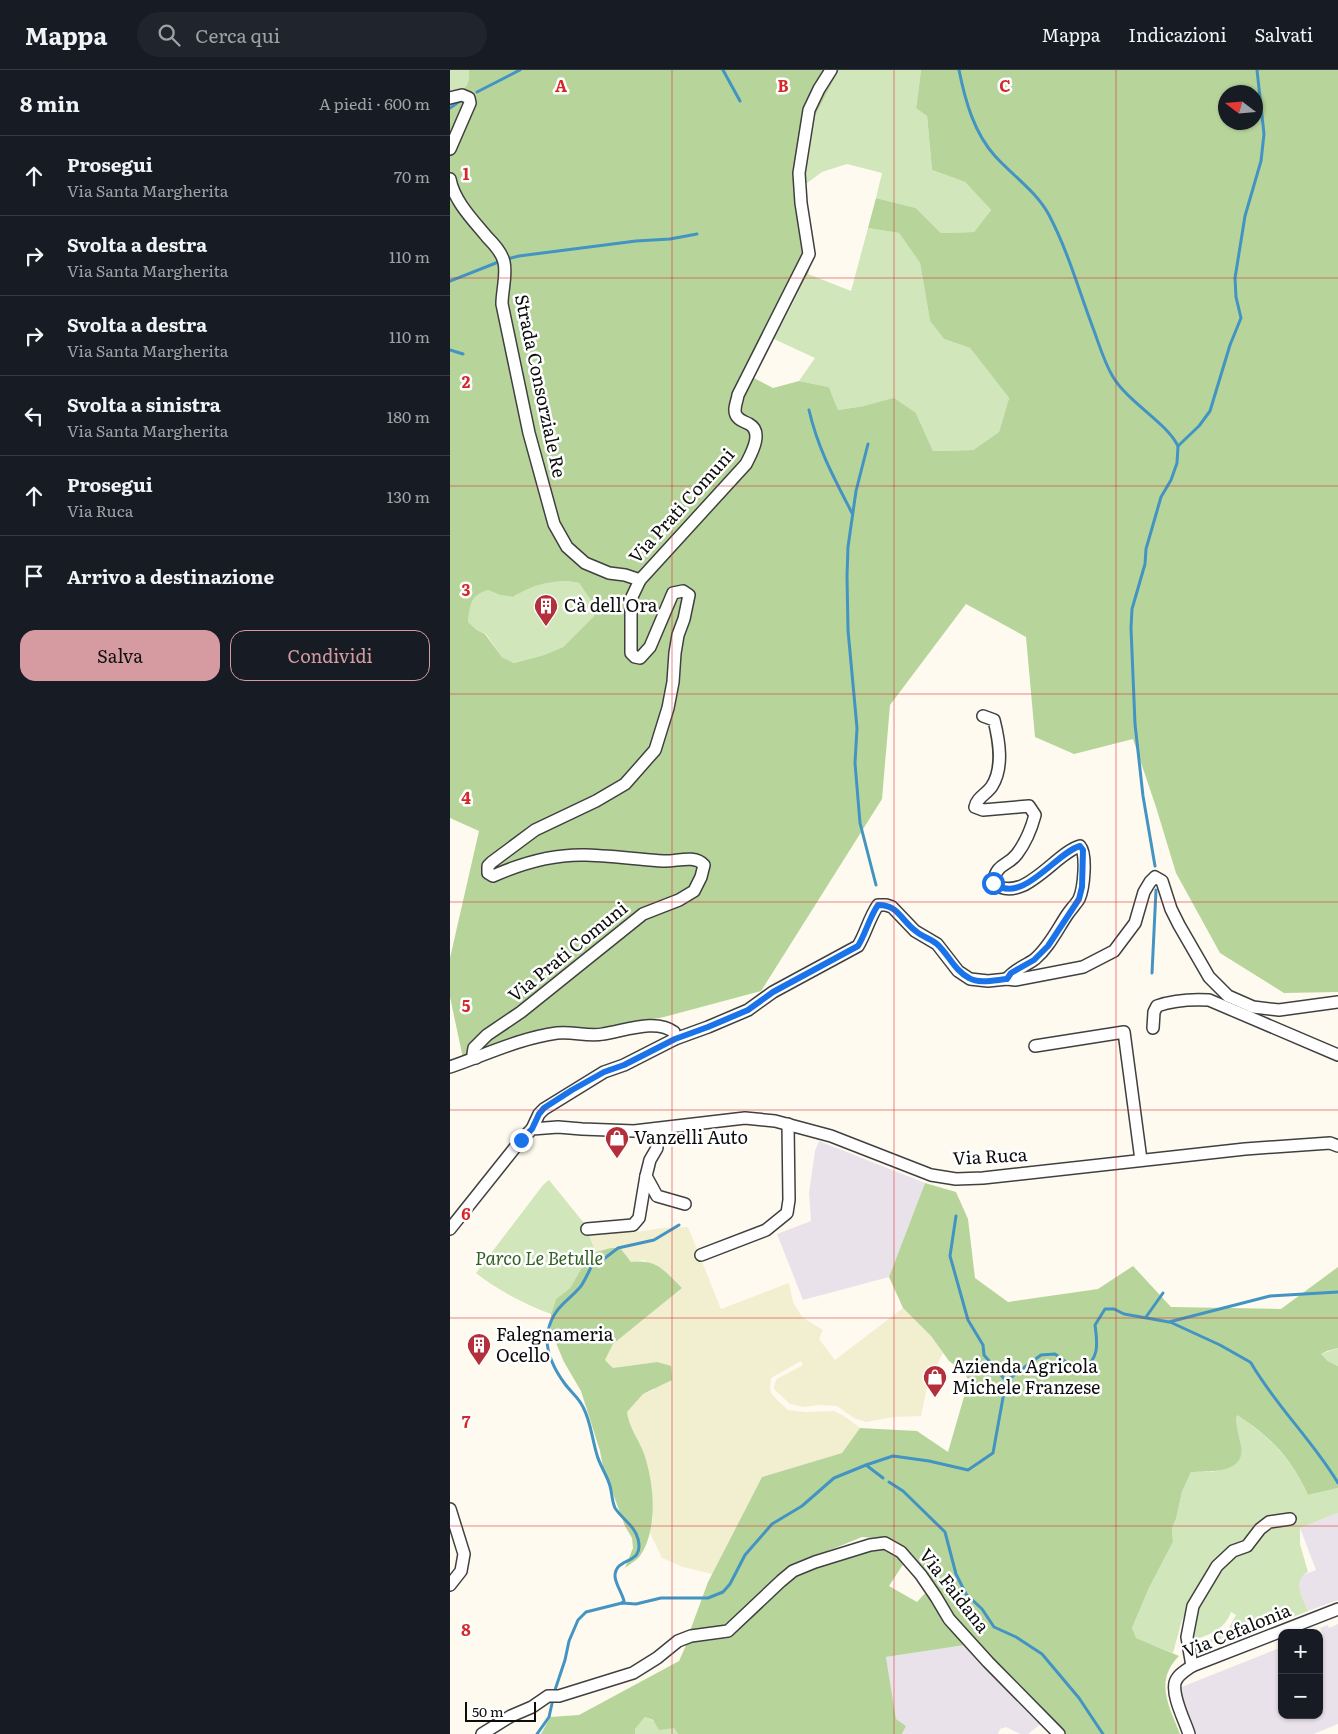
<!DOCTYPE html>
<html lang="it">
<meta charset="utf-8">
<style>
:root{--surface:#171b24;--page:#20242c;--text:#f1f3f6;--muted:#9ea1a6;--line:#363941;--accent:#d59ba1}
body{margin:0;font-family:Literata,serif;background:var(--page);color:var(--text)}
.controls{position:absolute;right:15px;bottom:15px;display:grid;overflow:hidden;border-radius:10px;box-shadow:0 1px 4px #0004}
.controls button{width:45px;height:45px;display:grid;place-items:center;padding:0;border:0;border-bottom:1px solid var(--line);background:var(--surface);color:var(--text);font:25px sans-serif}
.compass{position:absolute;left:768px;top:15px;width:45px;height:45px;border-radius:50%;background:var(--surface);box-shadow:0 1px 4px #0004;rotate:286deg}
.scale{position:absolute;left:15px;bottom:12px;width:71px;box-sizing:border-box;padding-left:5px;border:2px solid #0d0d0d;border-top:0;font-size:14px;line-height:18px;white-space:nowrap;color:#0d0d0d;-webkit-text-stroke:4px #fff;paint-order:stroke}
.stop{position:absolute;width:15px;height:15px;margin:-11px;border:4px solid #1a73e8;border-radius:50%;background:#fff}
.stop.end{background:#1a73e8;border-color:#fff;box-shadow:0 1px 5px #0008}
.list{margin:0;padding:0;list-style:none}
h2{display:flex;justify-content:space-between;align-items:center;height:65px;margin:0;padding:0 20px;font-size:21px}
h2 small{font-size:16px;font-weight:400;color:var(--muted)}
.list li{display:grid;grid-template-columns:32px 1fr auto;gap:15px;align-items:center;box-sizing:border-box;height:80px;padding:0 20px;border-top:1px solid var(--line)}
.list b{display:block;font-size:19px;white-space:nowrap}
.list p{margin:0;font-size:16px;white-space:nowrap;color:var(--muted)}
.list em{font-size:16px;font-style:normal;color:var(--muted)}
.actions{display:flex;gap:10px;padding:15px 20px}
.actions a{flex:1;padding:11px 0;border:1px solid var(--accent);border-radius:15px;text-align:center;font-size:18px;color:var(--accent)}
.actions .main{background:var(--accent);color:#111}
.icon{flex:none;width:28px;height:28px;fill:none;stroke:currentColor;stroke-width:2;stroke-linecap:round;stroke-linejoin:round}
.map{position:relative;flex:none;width:888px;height:1664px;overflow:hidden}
header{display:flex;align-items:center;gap:30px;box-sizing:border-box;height:70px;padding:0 25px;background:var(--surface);border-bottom:1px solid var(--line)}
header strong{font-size:24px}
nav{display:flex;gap:28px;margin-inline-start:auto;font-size:18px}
.search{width:350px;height:45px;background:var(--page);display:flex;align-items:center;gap:12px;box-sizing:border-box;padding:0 18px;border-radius:28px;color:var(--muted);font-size:19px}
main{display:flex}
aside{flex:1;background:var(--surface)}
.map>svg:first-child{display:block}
.industrial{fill:#eae2eb}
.farmland{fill:#f2eed0}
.green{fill:#d2e6bb}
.forest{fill:#b7d59b;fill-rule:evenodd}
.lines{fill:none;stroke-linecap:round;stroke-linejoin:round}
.stream{stroke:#4394c3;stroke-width:3}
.street-casing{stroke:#404040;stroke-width:14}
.street{stroke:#fff;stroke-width:11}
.route{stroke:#1a73e8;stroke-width:6}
.grid{fill:none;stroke:#d62828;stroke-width:1;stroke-opacity:0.55}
.labels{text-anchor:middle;stroke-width:5;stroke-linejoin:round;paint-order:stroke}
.street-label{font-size:18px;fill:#0d0d0d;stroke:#fff}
.poi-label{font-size:18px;fill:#0d0d0d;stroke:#fff;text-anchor:start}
.park-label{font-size:18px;font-style:italic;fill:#316022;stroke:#fff}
.grid-label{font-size:16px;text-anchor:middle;font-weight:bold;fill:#d62828;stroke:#fff;stroke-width:5;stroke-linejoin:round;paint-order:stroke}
</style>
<header>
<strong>Mappa</strong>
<div class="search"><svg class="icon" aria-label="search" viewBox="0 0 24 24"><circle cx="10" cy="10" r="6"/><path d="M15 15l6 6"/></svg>Cerca qui</div>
<nav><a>Mappa</a><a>Indicazioni</a><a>Salvati</a></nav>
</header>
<main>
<aside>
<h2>8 min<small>A piedi · 600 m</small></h2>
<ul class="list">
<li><svg class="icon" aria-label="ahead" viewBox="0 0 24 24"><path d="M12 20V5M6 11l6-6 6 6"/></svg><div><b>Prosegui</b><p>Via Santa Margherita</p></div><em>70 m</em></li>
<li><svg class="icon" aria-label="right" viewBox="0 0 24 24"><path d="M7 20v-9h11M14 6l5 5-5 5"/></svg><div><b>Svolta a destra</b><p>Via Santa Margherita</p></div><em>110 m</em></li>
<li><svg class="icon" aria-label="right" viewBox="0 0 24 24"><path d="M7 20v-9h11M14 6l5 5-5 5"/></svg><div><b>Svolta a destra</b><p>Via Santa Margherita</p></div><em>110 m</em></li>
<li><svg class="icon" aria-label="left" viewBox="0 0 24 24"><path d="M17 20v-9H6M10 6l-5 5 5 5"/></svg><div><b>Svolta a sinistra</b><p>Via Santa Margherita</p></div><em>180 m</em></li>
<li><svg class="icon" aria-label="ahead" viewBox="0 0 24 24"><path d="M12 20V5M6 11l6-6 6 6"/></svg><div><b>Prosegui</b><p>Via Ruca</p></div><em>130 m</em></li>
<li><svg class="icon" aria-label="arrive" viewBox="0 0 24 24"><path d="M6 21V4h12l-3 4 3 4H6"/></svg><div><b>Arrivo a destinazione</b></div></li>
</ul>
<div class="actions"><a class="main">Salva</a><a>Condividi</a></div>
</aside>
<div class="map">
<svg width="888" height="1664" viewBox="0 0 888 1664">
<rect width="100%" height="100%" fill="#fefaef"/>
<g class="industrial">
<polygon points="369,1071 475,1113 439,1207 353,1230 327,1164 361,1151 359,1123 365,1081"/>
<polygon points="888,1443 888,1530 858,1541 848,1516 849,1510 853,1505 866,1500 850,1458"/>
<polygon points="888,1554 888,1654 864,1664 747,1664 729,1618 832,1577 832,1645 869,1645 869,1567 873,1565 870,1558 878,1555 879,1558"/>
<polygon points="515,1575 592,1653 578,1664 570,1664 556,1657 550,1659 548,1664 452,1664 456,1656 446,1649 436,1587"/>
</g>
<polygon class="farmland" points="238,1157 271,1239 339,1213 343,1232 352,1247 373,1260 369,1269 385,1290 453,1238 481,1266 493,1283 478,1313 471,1346 444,1347 416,1352 404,1348 387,1336 370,1335 353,1337 340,1334 324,1319 325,1313 327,1309 353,1295 351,1291 321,1308 320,1317 321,1323 327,1330 338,1340 355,1342 384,1341 394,1346 410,1358 392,1383 312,1407 262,1504 233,1497 212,1488 200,1463 203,1448 202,1427 191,1377 178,1352 177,1342 193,1324 204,1320 207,1292 163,1298 155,1290 163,1274 232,1218 194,1190 181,1192 161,1178 146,1182 137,1159 152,1164 179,1159 180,1163 212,1158"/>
<g class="green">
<path d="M0,0H19C20,18 14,19 0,27Z"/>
<polygon points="389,0 471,0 466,37 477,46 482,100 515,112 541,140 524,162 491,163 466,138 426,128 432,103 397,94 372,102 353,116 358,72 363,50"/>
<polygon points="418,158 449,163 470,193 480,251 494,269 520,278 559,328 549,362 523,380 483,381 466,343 414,336 388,340 379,317 349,311 365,288 324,269 358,204 401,221"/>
<path d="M117,511L129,513L140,529L144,546L113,577L94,585L64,593L52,587L36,564L27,560L18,552C19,534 20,526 38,520L50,525L63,527L83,515L95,512Z"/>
<path d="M99,1110L134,1153L146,1182L138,1187L120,1218L106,1229L101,1244C74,1234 49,1221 26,1203L93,1115Z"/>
<polygon points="888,1278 888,1296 878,1291 871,1284"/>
<path d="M787,1345C820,1367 841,1388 858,1425L888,1418V1443L850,1458V1474L858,1502C841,1511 853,1527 858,1541L826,1554L823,1549L743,1579L742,1576L764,1568L778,1560L786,1545L781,1542C774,1561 758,1565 741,1571L747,1542L767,1501L812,1460L829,1453L848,1451L840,1445L829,1448L815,1446L799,1468L787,1473L764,1490L732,1550L723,1583L685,1568L682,1558L699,1518L723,1472L722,1458L726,1449L732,1422L741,1402H762L783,1396Z"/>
<path d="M195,1647C206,1651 213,1659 224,1658L228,1664H185V1659Z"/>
</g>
<g class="forest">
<path d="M19,0H389L363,50L358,72L353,116L363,184L358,204L302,307L323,318L349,311L379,317L388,340L414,336L444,328L466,343L483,381L523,380L549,362L559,328L520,278L494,269L480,251L470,193L449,163L418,158L426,128L466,138L491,163L524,162L541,140L515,112L482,100L477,46L466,38L471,0H888V922L834,923L770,883L726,803L706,737L683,669L624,684L585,667L576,567L516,534L440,635L432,729L311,921L214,947L84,972L14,993L0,927V888L29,761L0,748V27C14,19 20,18 19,0ZM776,22H806V52H776ZM117,511L129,513L140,529L144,546L113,577L94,585L64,593L52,587L35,564L27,560L18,552C20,534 20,526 38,520L50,525L63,527C83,515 94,512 117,511Z"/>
<path d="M475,1113L506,1122L518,1149L525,1208L558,1232L648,1219L683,1196L721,1237L831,1239L888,1197V1278L877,1281L871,1284L878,1291L888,1296V1418L858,1425C841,1388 821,1367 787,1345C785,1356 789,1365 791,1376C796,1404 759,1401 741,1402L732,1422L726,1449L722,1458L723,1472L699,1518L682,1558L686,1568L729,1586C704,1611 719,1636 730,1664H613L506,1551L483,1515L457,1481L437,1469L412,1467L341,1496L275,1558L240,1561L258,1512L312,1407L392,1383L410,1358L467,1361L498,1382L518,1313L516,1304L499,1291L481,1266L453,1238L439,1207Z"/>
<path d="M161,1178H170L181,1192C208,1189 214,1201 232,1218L163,1274L155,1290L163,1298L207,1292L221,1296L222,1310L193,1324L177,1342C179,1357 187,1367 193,1381C204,1411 209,1458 190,1486C187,1490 180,1494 175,1498L183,1478L182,1468L175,1456L153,1397L150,1381L131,1321L114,1292L101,1261V1244L106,1229L120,1218L138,1187L146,1182Z"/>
<polygon points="429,1478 442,1480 454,1493 439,1516 467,1532 478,1520 493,1553 515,1575 436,1587 446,1649 456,1656 452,1664 228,1664 224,1658 209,1660 203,1650 195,1647 185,1659 185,1664 91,1664 100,1647 129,1645 229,1591 237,1573 280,1568 333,1515 347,1504 399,1486"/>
</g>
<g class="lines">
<g class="stream">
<polyline points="273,0 290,31"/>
<path d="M509,0C515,30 524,63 545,86C563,106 586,121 599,145C618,181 629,221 643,258C649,274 654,292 663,307C679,333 716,352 728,376"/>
<polyline points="27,22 70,0"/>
<polyline points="0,38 13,29"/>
<polyline points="57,189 69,186 186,171 220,169 247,164"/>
<polyline points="0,211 51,191"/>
<polyline points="0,280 13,284"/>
<path d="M359,340C368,379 384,408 402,443"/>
<polyline points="418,374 406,421 398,477 397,506 398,560 407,658 405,693 410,753 426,815"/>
<polyline points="705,796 693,726 685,654 681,558 682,539 695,494 696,479 711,427 721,410 727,393 728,376 749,356 760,341 780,275 791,248 786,227 785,208 795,146 811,91 814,64 807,0"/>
<polyline points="702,903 706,820"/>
<polyline points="506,1146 500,1186 518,1250 533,1275 534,1285 557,1312"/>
<polyline points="696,1247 713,1223"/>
<polyline points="720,1252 770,1275 800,1292"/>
<path d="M801,1293C826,1336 863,1371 888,1413"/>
<polyline points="416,1395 433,1408"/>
<polyline points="439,1412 453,1421 495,1462 506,1504 516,1524 532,1539 544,1557 566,1567 592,1584 629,1628 653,1664"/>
<path d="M172,1533L174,1531C172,1523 165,1513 165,1506C165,1486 195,1496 188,1469C185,1456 172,1449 165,1438C162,1432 162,1423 160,1416C157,1405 150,1396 147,1385C142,1369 141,1352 133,1337C129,1328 121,1322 115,1314C104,1299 94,1280 98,1261C103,1237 118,1232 131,1216C136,1209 139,1200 144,1192L155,1188L168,1178L204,1170L229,1155"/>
<path d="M104,1623L115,1590L119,1571L128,1550L136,1542L172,1533L186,1534L211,1528H258L273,1522L280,1514L295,1485L322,1454L352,1436L384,1408L416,1395L443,1386L479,1391L518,1400L543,1383L556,1311L591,1285L605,1284L631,1303C649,1288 648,1276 645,1255L655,1239H664L674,1244L719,1252L820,1226L888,1222"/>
<polyline points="87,1664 99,1647 103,1629"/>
</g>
<g class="street-casing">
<g id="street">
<polyline points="0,28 12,25 19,28 20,33 0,79"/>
<path d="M0,109C4,131 23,150 37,167C43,173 52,183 54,192C57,206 52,220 52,234L79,363L104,454L117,477L135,493L159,503L175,505L190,510"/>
<path d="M533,646L544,650C549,670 554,697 542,716C537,724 527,727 525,737L533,740L579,736L585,745C581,760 576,772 567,784C557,797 547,792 543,813C573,836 605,783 630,776C637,784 634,818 629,829C626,834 621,839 617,845C607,860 599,877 585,889C576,896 564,899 557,909"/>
<path d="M703,958L704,942L707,936C724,930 741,929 759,930L888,985"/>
<polyline points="585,976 674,962 691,1090"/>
<path d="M26,988L23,984L24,978L37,965L71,942L193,844L229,830L244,821L251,807L254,795C244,784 226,792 213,791C188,789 162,786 136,785C105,784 72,793 43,806L38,803V796L42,792L85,760L146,731L175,714L205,680L218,638L223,612L225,583L228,565L234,549L239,525L233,521L223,523L200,577L190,588L185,587L181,583V529L190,510L296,394C301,384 314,362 299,354C294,351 289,351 286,345C283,339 287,332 288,325L359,184L351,133L349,103L359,40L369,19L381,0"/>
<path d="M0,997C35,985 70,968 107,963C122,961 138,967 153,964C174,961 206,948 224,962L225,969"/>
<path d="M82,1059L89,1044L94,1039L154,1002L174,995L225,969L258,957L298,940L323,922L408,876C416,863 419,848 428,835H436L442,837L465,861L487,874L508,901L520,909L538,911L557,909L565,910L633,897L664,881L685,853L694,822L700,812L705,807L712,811L721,839L729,855L759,907L778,926L803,937L829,940L888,932"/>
<polyline points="205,1059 207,1078 200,1090 196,1106 207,1126 235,1134"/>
<polyline points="0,1159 71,1070 82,1059 108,1057 132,1059 184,1061 295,1048 325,1051 381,1066 481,1105 506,1109 533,1108 795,1079 880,1073 888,1076"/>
<polyline points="137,1159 183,1155 189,1148 196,1106"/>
<polyline points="251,1185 316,1160 337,1143 339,1130 338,1054"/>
<polyline points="0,1439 14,1484 11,1501 0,1515"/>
<polyline points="742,1596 737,1567 743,1536 767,1496 783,1481 797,1476 810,1459 819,1452 840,1449"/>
<polyline points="32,1664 61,1646 82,1637 98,1626 109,1626 183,1603 207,1588 228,1571 241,1566 278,1561 331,1511 343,1501 365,1492 420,1475 435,1473 451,1482 471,1505 486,1527 499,1549 538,1592 609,1664"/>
<path d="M739,1664C735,1651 722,1627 725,1613C727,1605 735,1601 742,1596L888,1539"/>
</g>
</g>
<use href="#street" class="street"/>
</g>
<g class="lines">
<path class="route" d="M71,1070L82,1059L89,1044L94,1038L122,1020L154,1002L174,995L225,969L258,957L298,940L323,922L408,876C416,863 419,848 428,835C448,834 452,852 467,862C473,867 481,869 487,874C499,885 504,900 519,908C529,914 545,910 557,909L561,903L584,890L598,876L629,829L632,817L633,780L630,776C605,783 573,836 543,813"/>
</g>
<path class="grid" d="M222,0V1664M444,0V1664M666,0V1664M0,208H888M0,416H888M0,624H888M0,832H888M0,1040H888M0,1248H888M0,1456H888"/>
<defs>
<g id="building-pin" transform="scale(1.25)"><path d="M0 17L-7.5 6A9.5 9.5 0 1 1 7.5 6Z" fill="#b32f3a" stroke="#fff"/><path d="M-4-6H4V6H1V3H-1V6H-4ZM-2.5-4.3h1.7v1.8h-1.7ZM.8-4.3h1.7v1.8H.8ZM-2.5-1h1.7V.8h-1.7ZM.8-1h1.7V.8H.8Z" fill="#fff"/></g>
<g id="shop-pin" transform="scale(1.25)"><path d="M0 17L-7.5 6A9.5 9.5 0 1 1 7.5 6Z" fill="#b32f3a" stroke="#fff"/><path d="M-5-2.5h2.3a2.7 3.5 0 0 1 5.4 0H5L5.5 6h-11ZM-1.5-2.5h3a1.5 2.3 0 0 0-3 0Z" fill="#fff"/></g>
</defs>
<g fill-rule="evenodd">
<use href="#building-pin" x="96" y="536"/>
<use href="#shop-pin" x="167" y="1068"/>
<use href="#building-pin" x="29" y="1275"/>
<use href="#shop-pin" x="485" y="1307"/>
</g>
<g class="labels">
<g class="street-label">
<text transform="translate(90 316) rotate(78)" y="6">Strada Consorziale Re</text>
<text transform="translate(232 436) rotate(-48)" y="6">Via Prati Comuni</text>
<text transform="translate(118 882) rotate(-39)" y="6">Via Prati Comuni</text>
<text transform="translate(540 1087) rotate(-3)" y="6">Via Ruca</text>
<text transform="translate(504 1521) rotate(52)" y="6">Via Faidana</text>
<text transform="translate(787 1561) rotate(-22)" y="6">Via Cefalonia</text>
</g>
<g class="poi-label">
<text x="114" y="542">Cà dell'Ora</text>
<text x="184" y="1074">Vanzelli Auto</text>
<text x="46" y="1271">Falegnameria<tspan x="46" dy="21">Ocello</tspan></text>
<text x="502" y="1303">Azienda Agricola<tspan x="502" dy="21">Michele Franzese</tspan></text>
</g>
<g class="park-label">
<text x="89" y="1195">Parco Le Betulle</text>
</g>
</g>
<g class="grid-label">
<text x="111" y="22">A</text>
<text x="333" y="22">B</text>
<text x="555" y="22">C</text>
<text x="16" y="110">1</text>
<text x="16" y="318">2</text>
<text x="16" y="526">3</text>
<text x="16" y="734">4</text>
<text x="16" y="942">5</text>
<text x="16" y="1150">6</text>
<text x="16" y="1358">7</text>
<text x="16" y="1566">8</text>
</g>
</svg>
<div class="controls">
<button>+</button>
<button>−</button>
</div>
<svg class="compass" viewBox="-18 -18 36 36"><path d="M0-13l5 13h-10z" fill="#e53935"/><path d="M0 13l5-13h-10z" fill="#9ea1a6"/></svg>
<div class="scale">50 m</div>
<div class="stop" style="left:543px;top:813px"></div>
<div class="stop end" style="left:71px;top:1070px"></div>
</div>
</main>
